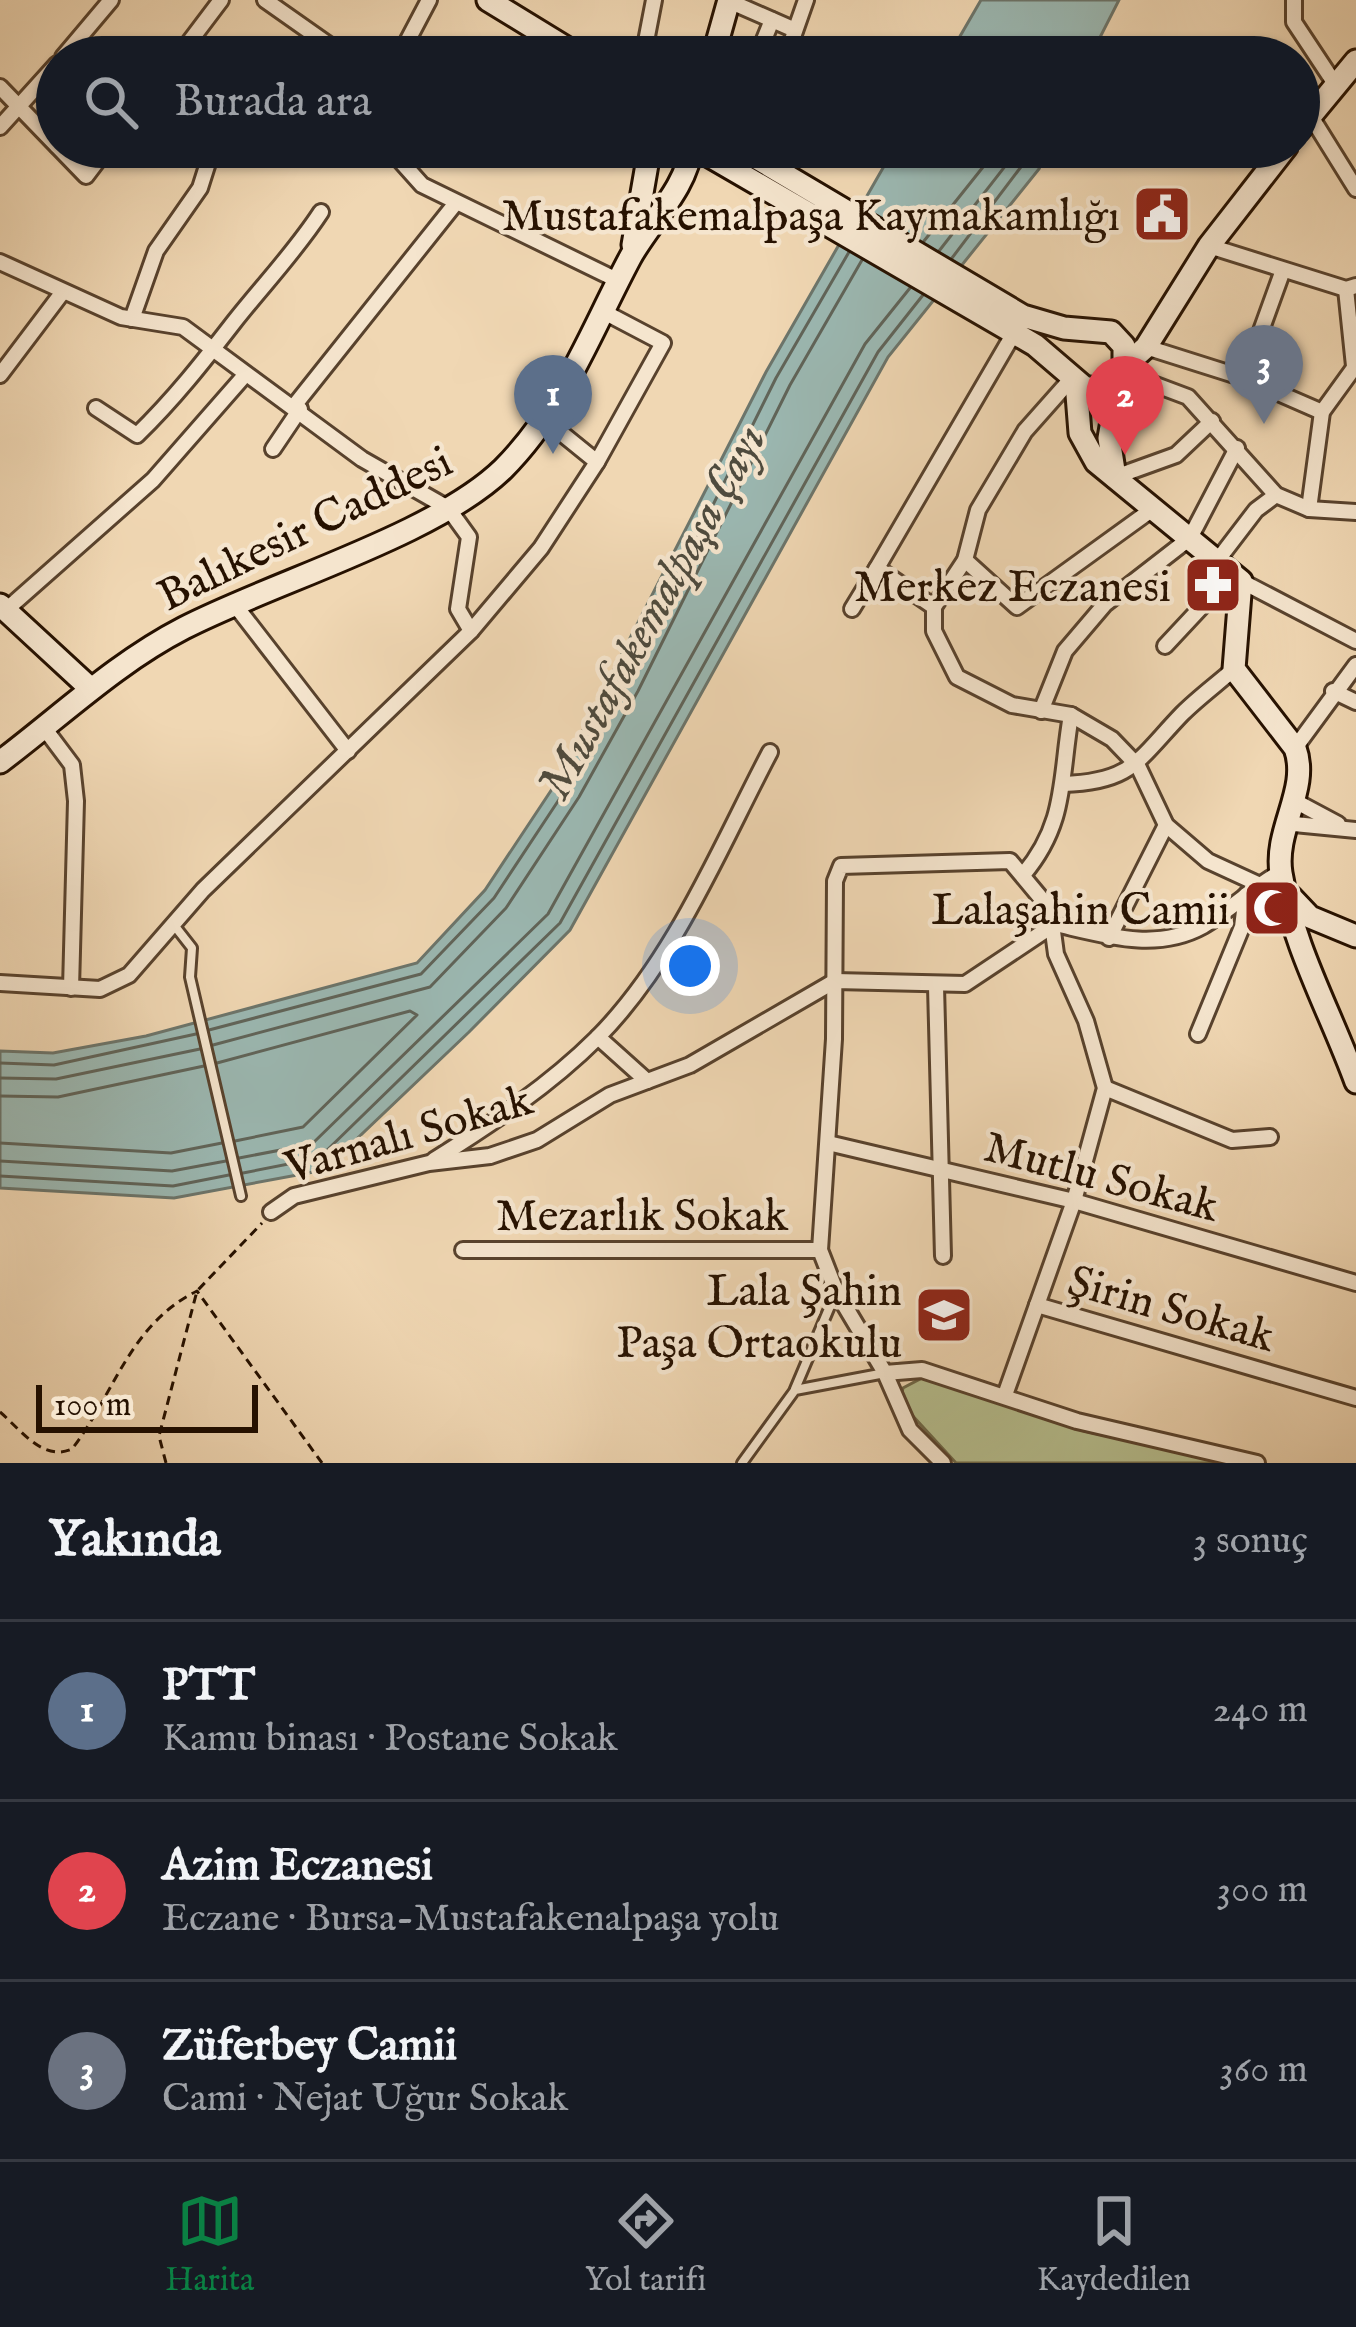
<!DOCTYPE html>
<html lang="tr">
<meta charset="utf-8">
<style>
:root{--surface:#171b24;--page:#20242c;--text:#f1f3f6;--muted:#9ea1a6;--line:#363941;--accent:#0b8043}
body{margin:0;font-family:"IM FELL English",serif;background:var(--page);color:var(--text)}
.scale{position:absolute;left:36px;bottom:30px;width:222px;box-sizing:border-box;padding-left:12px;border:6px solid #261100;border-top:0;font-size:33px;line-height:42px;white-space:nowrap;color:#261100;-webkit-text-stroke:9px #f5e5ce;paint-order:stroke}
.you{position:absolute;left:690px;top:966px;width:42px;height:42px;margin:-30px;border:9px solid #fff;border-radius:50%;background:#1a73e8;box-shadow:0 0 0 18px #1a73e833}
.badge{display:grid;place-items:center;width:78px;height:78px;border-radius:50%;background:var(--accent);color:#fff;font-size:39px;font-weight:700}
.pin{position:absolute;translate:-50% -99px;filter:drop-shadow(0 3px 6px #0008)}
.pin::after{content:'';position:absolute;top:63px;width:42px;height:36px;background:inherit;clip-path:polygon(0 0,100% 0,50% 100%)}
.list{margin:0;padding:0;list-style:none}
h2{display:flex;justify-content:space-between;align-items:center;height:156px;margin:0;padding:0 48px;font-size:51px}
h2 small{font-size:39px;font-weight:400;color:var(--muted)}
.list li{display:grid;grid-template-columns:78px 1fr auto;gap:36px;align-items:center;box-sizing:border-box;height:180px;padding:0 48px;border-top:3px solid var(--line)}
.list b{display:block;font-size:45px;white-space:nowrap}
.list p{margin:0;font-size:39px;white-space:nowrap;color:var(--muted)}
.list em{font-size:39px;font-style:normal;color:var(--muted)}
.icon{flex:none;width:66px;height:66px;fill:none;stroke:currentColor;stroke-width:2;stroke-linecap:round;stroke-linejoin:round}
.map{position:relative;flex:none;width:1356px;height:1463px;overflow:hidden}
.search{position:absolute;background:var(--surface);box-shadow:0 3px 9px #0004;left:36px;right:36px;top:36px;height:132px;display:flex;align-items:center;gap:30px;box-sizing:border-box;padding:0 42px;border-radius:66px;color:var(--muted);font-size:45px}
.sheet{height:696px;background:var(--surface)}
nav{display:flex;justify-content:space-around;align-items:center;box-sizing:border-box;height:168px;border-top:3px solid var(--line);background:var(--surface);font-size:33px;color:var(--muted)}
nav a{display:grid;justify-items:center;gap:6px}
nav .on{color:var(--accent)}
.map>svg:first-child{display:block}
.green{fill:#b6bf8f;stroke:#6e6848;stroke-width:3}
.water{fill:#9bb8b2;stroke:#6c756b;stroke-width:3}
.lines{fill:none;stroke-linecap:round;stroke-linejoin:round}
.shore{stroke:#606459;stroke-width:3}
.lane-casing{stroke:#58422d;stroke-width:14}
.street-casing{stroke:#58422d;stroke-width:20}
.secondary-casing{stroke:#261100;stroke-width:27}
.path{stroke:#261100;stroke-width:3;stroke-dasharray:9 6;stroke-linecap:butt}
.lane{stroke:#f5e5ce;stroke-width:8}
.street{stroke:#f5e5ce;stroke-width:14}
.secondary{stroke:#f5e5ce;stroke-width:21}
.labels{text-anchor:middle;stroke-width:9;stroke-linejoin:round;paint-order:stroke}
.poi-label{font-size:45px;fill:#261100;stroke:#f5e5ce;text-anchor:end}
.street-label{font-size:45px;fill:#261100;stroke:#f5e5ce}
.water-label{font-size:48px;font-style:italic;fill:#4f4b3e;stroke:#f5e5ce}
</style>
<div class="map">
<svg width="1356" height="1463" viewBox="0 0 1356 1463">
<rect width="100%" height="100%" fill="#f0d7b3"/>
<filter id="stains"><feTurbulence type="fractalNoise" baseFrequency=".00167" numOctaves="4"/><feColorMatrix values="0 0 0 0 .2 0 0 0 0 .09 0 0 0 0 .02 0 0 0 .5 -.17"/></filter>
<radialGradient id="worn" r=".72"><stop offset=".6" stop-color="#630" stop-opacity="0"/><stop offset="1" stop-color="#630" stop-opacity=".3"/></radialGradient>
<polygon class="green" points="924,1377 1084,1431 1230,1463 956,1463 900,1402 903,1388"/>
<g class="water">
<polygon points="981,0 1119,0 1090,57 948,57"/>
<polygon points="895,147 1049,147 1039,169 888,357 570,930 469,1032 324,1170 174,1198 0,1188 0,1051 53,1053 146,1036 417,963 485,890 556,783 766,372"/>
</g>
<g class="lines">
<g class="shore">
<polyline points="924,241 999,147"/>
<polyline points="939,251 1020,147"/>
<polyline points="952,258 1036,147"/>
<polyline points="209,1030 421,974 494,898 566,789 624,684 776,378 849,252"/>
<polyline points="213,1045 430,987 506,908 579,797 638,691 790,385 862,260"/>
<polyline points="0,1063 54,1065 196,1034"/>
<polyline points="217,1063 410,1011 417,1015 303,1127 235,1141"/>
<polyline points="0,1078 56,1079 200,1049"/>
<polyline points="0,1096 58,1097 204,1066"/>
<polyline points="0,1143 171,1153 222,1143"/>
<polyline points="239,1158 312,1144 548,914 865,344 910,288"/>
<polyline points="0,1161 172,1171 226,1161"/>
<polyline points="243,1173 319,1158 560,923 878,352 923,295"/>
<polyline points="0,1176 173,1186 229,1175"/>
</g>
<g class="lane-casing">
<g id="lane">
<polyline points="174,925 192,948 190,977 241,1196"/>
<polyline points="795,1389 836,1292"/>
<polyline points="742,1463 795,1390 885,1373"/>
</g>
</g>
<g class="street-casing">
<g id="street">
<polyline points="265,0 346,57"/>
<polyline points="1294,0 1294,22 1335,84"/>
<polyline points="729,1 795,30"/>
<polyline points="63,57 111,0"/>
<polyline points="178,57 221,0"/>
<polyline points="399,57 429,0"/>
<polyline points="643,57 654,0"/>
<polyline points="757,57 772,20"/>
<polyline points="786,57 806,0"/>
<polyline points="0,87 57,146"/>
<polyline points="1310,115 1356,189"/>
<polyline points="0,127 57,64"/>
<polyline points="58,147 86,176 108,147"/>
<polyline points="388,147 422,185 619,281"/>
<polyline points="1209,246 1346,289 1356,286"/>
<polyline points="0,262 121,317 183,327 362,459 448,508 469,537 458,609 471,631"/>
<polyline points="1346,289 1354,366"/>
<polyline points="132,319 156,251 200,188 213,147"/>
<polyline points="1146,347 1244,378 1322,412"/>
<polyline points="1124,373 1188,397 1276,495 1309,509 1356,512"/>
<polyline points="0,375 62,293"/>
<polyline points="1072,378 1025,431 978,510 965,560 934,607 934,631 957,677 1012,705 1071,715 1112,739 1138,766 1166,825 1208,861 1258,884"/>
<polyline points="1244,378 1283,270"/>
<polyline points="294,406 455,204"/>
<path d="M96,408L137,435C174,399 203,362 234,322C264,284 295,252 321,212"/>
<polyline points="544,419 597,462"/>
<polyline points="273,449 300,409"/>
<polyline points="1115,477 1176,455 1212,421"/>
<polyline points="1309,509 1322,412 1356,365"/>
<polyline points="965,560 1017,607 1154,508"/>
<polyline points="1217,561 1256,510 1276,495"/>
<polyline points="235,605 348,751"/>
<polyline points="934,607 877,568 1014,333"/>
<polyline points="852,609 877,568"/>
<polyline points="6,610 153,480 245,375"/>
<polyline points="1165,646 1207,601 1241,581 1356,641"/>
<polyline points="1333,691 1356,702"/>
<polyline points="1041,711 1065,651 1105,604 1190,538 1237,448"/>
<polyline points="45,729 72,765 76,801 71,988"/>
<polyline points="1295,748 1356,665"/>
<path d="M1063,784C1132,782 1137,761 1182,714C1198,698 1217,684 1234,669"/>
<polyline points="1293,800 1338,824"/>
<polyline points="1284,823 1356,830"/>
<path d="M1023,875C1067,823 1060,779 1071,715"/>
<polyline points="1109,938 1166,825"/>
<polyline points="0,983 100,989 129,975 203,890 471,631 541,548 597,462 663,343 604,312"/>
<polyline points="936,986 943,1256"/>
<polyline points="1198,1034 1242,927 1246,895"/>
<polyline points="598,1037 647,1081"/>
<polyline points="1105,1088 1232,1140 1270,1137"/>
<polyline points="828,1143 1074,1201 1356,1283"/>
<path d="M434,1160C490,1125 550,1085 597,1038C674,961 720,847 770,752"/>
<path d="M271,1212L294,1196L429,1163L490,1156L537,1140L610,1095L690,1065L835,981L965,984L1055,924C1104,935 1156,952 1203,926C1231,910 1253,887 1281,872"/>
<polyline points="463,1250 820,1250"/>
<polyline points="1037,1305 1356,1398"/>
<polyline points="885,1373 910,1430 943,1463"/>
<polyline points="1005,1395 1074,1201 1105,1088 1086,1021 1056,954 1050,909 1010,861 841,866 835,881 834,1039 820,1250 836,1291 885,1373 922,1370 1077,1421 1257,1463"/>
</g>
</g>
<g class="secondary-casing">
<g id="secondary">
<polyline points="488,0 581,57"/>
<polyline points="713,57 729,0"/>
<polyline points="1299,130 1356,61"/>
<polyline points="694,147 1035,345 1084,387 1102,390 1124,373 1124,346 1111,332 1064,328 1023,316 738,147"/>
<polyline points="633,245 650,147"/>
<polyline points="1127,364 1146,347 1209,246 1286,147"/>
<path d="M1076,382L1080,433L1096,462L1241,581L1234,669L1295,748C1310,789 1274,829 1281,873C1293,947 1331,1013 1356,1082"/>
<polyline points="1115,477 1109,438 1119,381"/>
<polyline points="0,605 91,689"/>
<path d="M0,762C61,716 116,663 184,628C273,582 435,535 503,469C563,409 591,331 630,258C648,224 688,187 691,147"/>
<polyline points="1291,897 1310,917 1356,936"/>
</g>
</g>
<g class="path">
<path d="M0,1412C21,1430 43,1462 72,1449C115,1393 129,1325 197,1291L322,1463"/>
<polyline points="166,1463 159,1436 197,1291 262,1223"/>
</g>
<use href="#lane" class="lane"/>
<use href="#street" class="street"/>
<use href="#secondary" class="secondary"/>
</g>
<defs>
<g id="civic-square" transform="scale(3)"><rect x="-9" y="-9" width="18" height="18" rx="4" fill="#8f2418" stroke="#f5e5ce"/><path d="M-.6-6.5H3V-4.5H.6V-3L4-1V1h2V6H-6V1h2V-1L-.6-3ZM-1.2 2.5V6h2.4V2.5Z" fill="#fff"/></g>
<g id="pharmacy-square" transform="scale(3)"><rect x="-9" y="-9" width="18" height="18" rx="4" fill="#8f2418" stroke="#f5e5ce"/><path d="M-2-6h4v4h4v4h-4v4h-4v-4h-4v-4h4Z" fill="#fff"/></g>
<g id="mosque-square" transform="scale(3)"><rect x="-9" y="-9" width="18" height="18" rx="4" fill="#8f2418" stroke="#f5e5ce"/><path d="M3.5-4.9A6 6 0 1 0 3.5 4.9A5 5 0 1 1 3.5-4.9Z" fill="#fff"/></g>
<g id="school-square" transform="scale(3)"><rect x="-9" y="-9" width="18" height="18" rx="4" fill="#8f2418" stroke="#f5e5ce"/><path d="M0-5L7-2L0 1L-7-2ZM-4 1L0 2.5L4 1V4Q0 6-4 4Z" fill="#fff"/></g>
</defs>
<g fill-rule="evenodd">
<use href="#civic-square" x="1162" y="214"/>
<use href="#pharmacy-square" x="1213" y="585"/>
<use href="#mosque-square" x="1272" y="908"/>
<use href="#school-square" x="944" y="1315"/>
</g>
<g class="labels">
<g class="poi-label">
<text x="1120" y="230">Mustafakemalpaşa Kaymakamlığı</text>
<text x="1171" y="601">Merkez Eczanesi</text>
<text x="1230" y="924">Lalaşahin Camii</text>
<text x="902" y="1305">Lala Şahin<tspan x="902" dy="52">Paşa Ortaokulu</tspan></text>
</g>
<g class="street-label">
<text transform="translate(304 527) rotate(-26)" y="16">Balıkesir Caddesi</text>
<text transform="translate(408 1132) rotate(-16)" y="16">Varnalı Sokak</text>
<text transform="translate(1102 1175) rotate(15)" y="16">Mutlu Sokak</text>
<text x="642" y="1230">Mezarlık Sokak</text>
<text transform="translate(1172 1307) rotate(16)" y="16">Şirin Sokak</text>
</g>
<g class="water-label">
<text transform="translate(650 611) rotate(-61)" y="17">Mustafakemalpaşa Çayı</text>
</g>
</g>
<rect width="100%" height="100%" filter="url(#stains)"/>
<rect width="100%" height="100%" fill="url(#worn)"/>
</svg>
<div class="scale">100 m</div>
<div class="you"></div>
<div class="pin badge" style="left:553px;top:454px;background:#5c6f8a">1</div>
<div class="pin badge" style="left:1125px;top:455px;background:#e0444e">2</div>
<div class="pin badge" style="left:1264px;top:424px;background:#6b7280">3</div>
<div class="search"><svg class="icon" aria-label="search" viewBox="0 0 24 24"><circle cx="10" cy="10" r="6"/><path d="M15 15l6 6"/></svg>Burada ara</div>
</div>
<section class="sheet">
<h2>Yakında<small>3 sonuç</small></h2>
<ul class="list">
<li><span class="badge" style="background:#5c6f8a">1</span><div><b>PTT</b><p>Kamu binası · Postane Sokak</p></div><em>240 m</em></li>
<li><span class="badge" style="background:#e0444e">2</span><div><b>Azim Eczanesi</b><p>Eczane · Bursa-Mustafakenalpaşa yolu</p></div><em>300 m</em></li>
<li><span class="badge" style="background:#6b7280">3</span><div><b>Züferbey Camii</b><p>Cami · Nejat Uğur Sokak</p></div><em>360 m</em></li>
</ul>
</section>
<nav>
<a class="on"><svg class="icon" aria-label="map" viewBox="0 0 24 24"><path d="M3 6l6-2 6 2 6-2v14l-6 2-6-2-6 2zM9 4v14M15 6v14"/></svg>Harita</a>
<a><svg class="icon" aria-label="directions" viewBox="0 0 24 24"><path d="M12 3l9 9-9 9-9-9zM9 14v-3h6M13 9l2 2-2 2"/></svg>Yol tarifi</a>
<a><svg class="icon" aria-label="saved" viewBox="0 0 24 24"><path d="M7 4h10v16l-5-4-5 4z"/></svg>Kaydedilen</a>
</nav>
